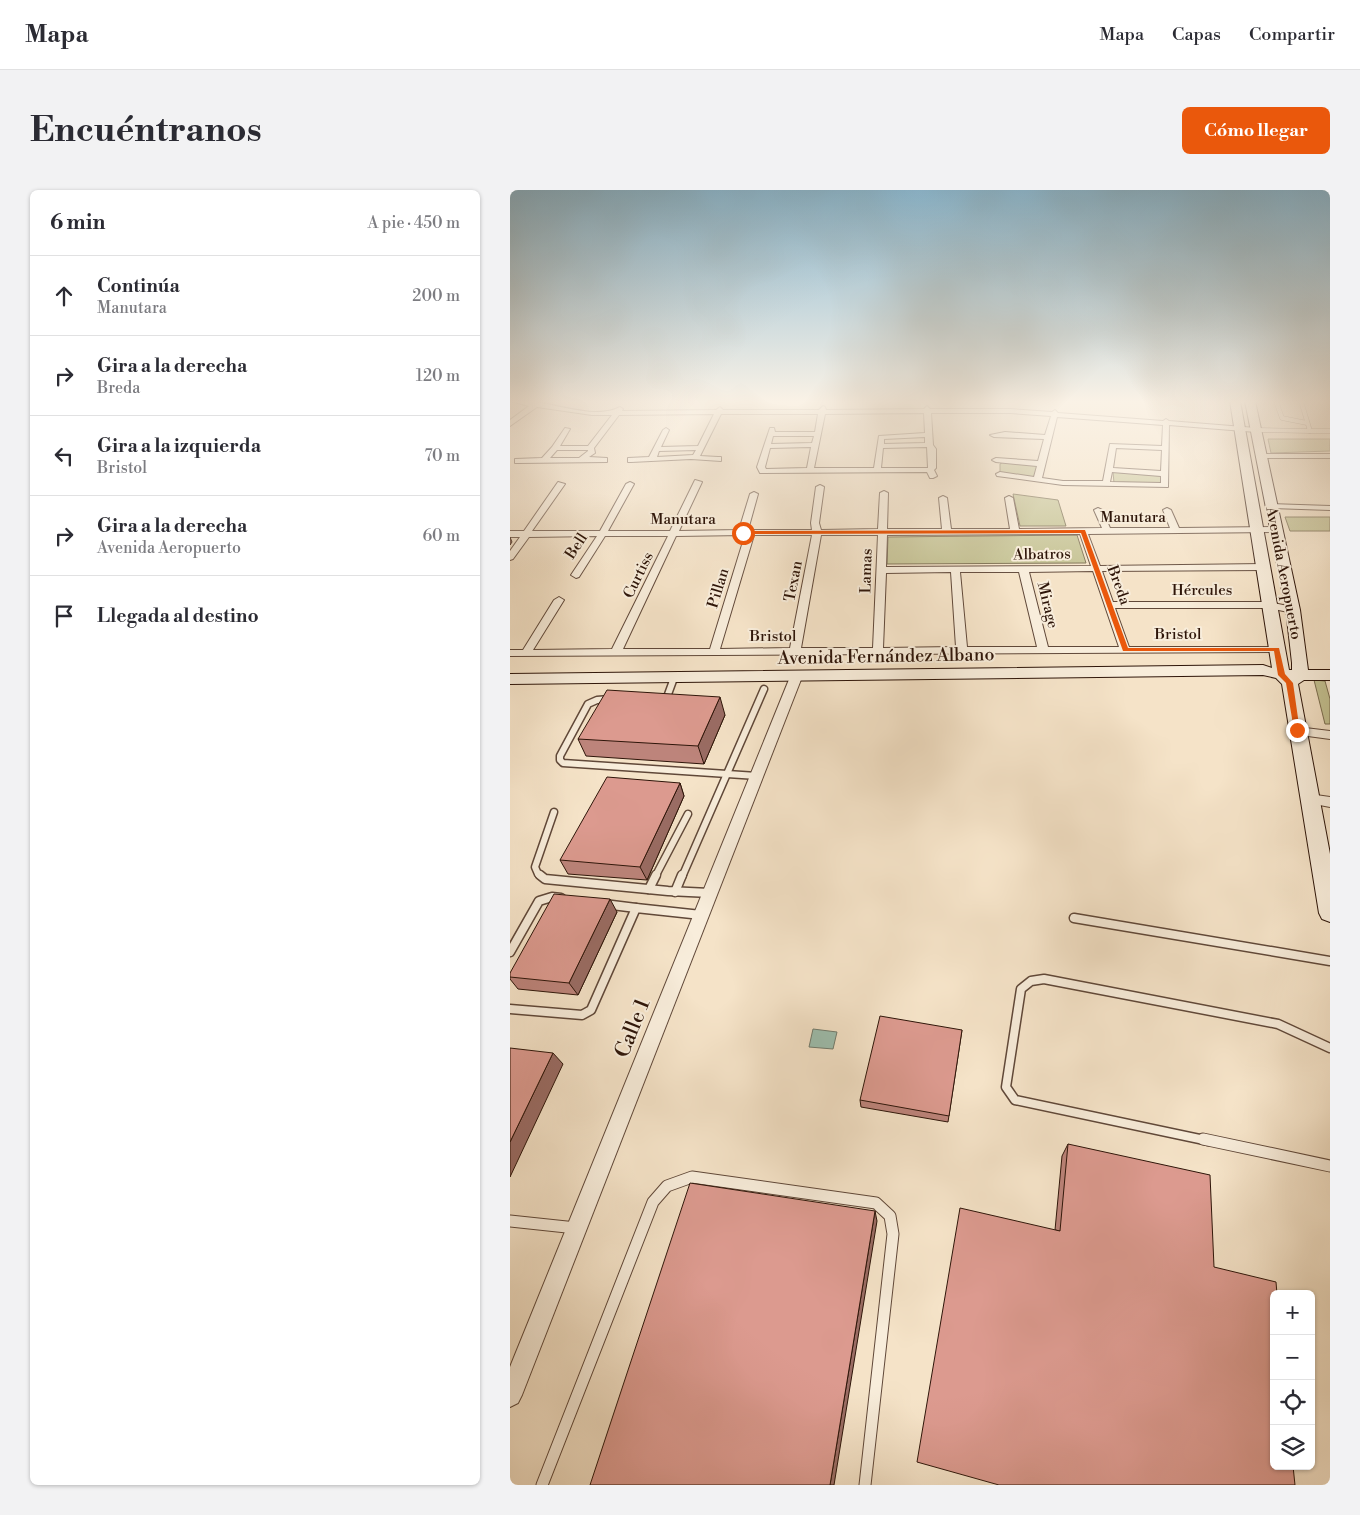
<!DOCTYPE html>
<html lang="es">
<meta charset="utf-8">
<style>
:root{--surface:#fff;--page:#f2f2f3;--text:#2b2b33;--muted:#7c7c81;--line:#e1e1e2;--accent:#ea580c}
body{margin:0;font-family:"Libre Bodoni",serif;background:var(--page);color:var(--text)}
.controls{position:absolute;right:15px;bottom:15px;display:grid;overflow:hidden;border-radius:8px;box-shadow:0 1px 4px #0004}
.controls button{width:45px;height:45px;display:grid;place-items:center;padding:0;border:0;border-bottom:1px solid var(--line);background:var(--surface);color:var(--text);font:25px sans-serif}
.stop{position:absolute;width:15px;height:15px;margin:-11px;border:4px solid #ea580c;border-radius:50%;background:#fff}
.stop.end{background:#ea580c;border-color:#fff;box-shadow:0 1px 5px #0008}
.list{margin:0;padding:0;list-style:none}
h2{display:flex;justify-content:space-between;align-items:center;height:65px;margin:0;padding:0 20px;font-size:21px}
h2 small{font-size:16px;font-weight:400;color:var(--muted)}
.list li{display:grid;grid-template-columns:32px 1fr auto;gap:15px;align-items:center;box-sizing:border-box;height:80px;padding:0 20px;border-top:1px solid var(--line)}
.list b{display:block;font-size:19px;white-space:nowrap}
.list p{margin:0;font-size:16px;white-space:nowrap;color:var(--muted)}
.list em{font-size:16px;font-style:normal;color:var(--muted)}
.icon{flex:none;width:28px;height:28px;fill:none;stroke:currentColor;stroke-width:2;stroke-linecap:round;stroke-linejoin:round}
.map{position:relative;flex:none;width:820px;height:1295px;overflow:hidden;border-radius:8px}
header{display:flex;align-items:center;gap:30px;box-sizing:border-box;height:70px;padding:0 25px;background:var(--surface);border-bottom:1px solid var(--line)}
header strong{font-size:24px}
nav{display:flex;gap:28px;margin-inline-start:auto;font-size:18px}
.intro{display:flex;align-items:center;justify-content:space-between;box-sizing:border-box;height:120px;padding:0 30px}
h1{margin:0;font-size:35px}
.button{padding:12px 22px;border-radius:8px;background:var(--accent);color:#fff;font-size:18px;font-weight:700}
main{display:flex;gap:30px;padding:0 30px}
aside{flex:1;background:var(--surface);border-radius:8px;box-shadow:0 1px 4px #0004}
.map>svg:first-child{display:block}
.green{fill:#c3c191;stroke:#786b4d}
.water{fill:#9dbfaf;stroke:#717b6d}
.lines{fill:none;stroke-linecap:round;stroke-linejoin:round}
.lane-far3-casing{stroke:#604839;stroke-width:5}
.lane-far2-casing{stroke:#604839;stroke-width:9}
.lane-far1-casing{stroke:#604839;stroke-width:11}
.lane-casing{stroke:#604839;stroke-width:13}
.street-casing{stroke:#604839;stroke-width:2}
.secondary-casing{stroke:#2e1509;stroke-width:2}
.lane-far3{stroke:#f8eddb;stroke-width:4}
.lane-far2{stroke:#f8eddb;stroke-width:6}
.lane-far1{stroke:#f8eddb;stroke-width:8}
.lane{stroke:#f8eddb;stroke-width:11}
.street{fill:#f8eddb;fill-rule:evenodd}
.secondary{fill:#f8eddb;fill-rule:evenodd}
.wall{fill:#bd847b;stroke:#2e1509}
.shaded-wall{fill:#9a6c64;stroke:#2e1509}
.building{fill:#dc9a8f;stroke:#2e1509}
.route{fill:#ea580c}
.labels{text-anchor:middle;stroke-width:4;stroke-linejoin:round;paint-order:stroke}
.far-street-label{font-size:15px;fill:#2e1509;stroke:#f8eddb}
.street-label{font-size:18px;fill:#2e1509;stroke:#f8eddb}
.near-street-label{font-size:21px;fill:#2e1509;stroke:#f8eddb}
</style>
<header>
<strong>Mapa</strong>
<nav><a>Mapa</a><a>Capas</a><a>Compartir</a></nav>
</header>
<div class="intro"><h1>Encuéntranos</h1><a class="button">Cómo llegar</a></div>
<main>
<aside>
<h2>6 min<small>A pie · 450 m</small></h2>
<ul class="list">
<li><svg class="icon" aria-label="ahead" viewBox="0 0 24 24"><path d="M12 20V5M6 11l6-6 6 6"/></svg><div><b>Continúa</b><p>Manutara</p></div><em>200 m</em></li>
<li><svg class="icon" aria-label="right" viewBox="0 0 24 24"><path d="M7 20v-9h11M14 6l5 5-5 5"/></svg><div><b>Gira a la derecha</b><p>Breda</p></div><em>120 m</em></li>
<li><svg class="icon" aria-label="left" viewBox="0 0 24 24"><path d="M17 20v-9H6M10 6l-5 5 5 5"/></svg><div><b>Gira a la izquierda</b><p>Bristol</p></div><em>70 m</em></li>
<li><svg class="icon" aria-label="right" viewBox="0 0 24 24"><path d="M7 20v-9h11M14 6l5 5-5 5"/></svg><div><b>Gira a la derecha</b><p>Avenida Aeropuerto</p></div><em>60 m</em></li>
<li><svg class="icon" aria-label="arrive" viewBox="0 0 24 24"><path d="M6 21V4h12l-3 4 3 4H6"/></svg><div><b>Llegada al destino</b></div></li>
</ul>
</aside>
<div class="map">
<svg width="820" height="1295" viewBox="0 0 820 1295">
<rect width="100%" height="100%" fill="#f5e3c8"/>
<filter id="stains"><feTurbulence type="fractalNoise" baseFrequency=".004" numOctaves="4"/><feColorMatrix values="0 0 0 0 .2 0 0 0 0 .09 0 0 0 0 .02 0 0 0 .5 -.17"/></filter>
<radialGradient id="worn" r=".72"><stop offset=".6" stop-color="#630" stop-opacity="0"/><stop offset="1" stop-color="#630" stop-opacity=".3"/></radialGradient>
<g class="green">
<polygon points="758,249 820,249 820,261 761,263"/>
<path d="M495,271L523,274L529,277L525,287C515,289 499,287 490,282V274Z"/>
<polygon points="603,282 650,286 652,291 649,294 604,293"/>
<polygon points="503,304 548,310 556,336 510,336"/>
<polygon points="775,327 820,327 820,341 780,341"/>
<polygon points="567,345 576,373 377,374 378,347"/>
<polygon points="804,490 815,491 820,509 820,534 815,534"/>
</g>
<polygon class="water" points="303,839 327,842 323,859 299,857"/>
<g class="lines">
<g class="lane-far3-casing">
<g id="lane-far3">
<polyline points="766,211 772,228 797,233"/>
<polyline points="746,240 800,241 791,211"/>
<polyline points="800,241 820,241"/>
</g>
</g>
<g class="lane-far2-casing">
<g id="lane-far2">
<polyline points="153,508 157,507 164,488"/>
<polyline points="100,509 87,510 78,514 50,566 50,570 53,573 247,586"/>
<polyline points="32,687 28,684 25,677 44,622"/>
<polyline points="145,687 178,624"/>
<polyline points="172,687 254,499"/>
</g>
</g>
<g class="lane-far1-casing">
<g id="lane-far1">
<polyline points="30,685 35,689 158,701 200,703"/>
<polyline points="139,699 146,685"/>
<polyline points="165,702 172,685"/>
<polyline points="94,714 126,718"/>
<polyline points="564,728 820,771"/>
<polyline points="0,762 29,711 42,707 51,708"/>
<polyline points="0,819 72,825 81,820 126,718 191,725"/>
<polyline points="699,951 505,910 496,897 511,799 521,791 534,789 768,834 820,858"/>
</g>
</g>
<g class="lane-casing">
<g id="lane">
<polyline points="693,949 820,976"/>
<polyline points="0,1031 66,1038"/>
<polyline points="32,1295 143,1012 157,996 182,987 366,1013 380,1026 383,1044 355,1295"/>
</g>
</g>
<g class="street-casing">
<g id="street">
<path d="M0,211C9,211 18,211 27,212C51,216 88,229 110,217L113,219L112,221L206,220L210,217L213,220H309L313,216L315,217L316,220L414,219L417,216L420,219H500L542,222L545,220L548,223L653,231L656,229L659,231L746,238L749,240L746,242L659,235L658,297L553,295L487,286L486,284L490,282L524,287L527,276L486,272L482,270L486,268L528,271L534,249L484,247L480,245L495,242L535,245L541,226L500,223H421L423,255L426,259V278L424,280L427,286L423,288H420L417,282L250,283L247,277L260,238H264L265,242H305L308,224H211L190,266L208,267H211V271L181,269L121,272H118V268L139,267L153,240L156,238L159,240L151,257L188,256L204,224L109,225L84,258L85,263L79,267L97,268V272L8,273H5V269L32,268L42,257L55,238L60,239L50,256H78L102,225H82L27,217L0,236V230L19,216ZM414,223L415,243L369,246L364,278H304L315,224ZM547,227L653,235L652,256L600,254L593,291H553L532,288ZM263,246H304L302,253L261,254ZM415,247V253L374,254V249ZM301,257L297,278L256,279L255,277L260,258ZM417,257L418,278H371L373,258ZM606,258L652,260L651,281L603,278ZM47,260H78V261L69,268H40ZM186,260L183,265L147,267L149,261ZM602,282L651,286V293L600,292Z"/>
<polygon points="748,264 820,264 820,268 751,268 747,266"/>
<path d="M185,290L192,292L169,341L229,340L240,304L244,302L248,304L238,340H302L301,333L306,297L310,295L314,297L309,333L311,340L368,339L370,303L374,301L378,303L377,339H432L429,308L433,306L437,308L441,339H500L495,308L499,306L503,308L509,339L592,338L584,320L588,318L592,320L600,338H660L653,320L657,318L661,320L669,338L766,337L769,338V342L578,344L590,376L754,374L759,377L754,380L592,381L603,412H759L787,418L788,420L783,423L759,418H605L619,457H771L772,459L767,462L0,466V460H13L44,410L49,407L54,410L23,460L102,459L158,346H95L69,387L66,388L61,385L87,346L19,347L3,369L0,370V361L10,347H0V341H14L48,292L55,294L22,341H90L116,294L120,292L124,294L98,341H160ZM570,344L581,376L376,377L377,345ZM235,345L200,459H113L166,346ZM244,345H302L280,458L210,459ZM311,345H368L363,458H291ZM583,381L609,457H538L519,382ZM441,382L446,457L373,458L376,383ZM450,382H509L527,457H457Z"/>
<polygon points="759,314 820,316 820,320 762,318 759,318"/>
<polygon points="286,484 292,487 12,1205 8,1213 0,1217 0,1177 280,487"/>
<polygon points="787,537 820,541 820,549 783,544 781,541 783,538"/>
<polygon points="799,604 820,607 820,617 794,612 792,609 794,606"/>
</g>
</g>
<g class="secondary-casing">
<polygon id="secondary" points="720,211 730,211 779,480 782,480 782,473 776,420 735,211 745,211 790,420 798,480 820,480 820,490 794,490 788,494 820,664 820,732 812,729 809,723 772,494 766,488 753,485 0,494 0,484 753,475 762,478"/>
</g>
<use href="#lane-far3" class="lane-far3"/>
<use href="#lane-far2" class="lane-far2"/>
<use href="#lane-far1" class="lane-far1"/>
<use href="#lane" class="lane"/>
<use href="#street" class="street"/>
<use href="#secondary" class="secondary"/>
</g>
<g class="wall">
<polygon points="215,525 194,574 76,566 68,549"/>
<polygon points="170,593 174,606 137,690 58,684 50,670"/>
<polygon points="107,722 68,805 8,799 0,789 0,783"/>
<polygon points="452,840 438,932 351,917 350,910"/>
<polygon points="558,954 704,1077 545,1040 552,966"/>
</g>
<g class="shaded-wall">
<polygon points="0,347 2,352 0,355"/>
<polygon points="210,507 215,525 194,574 188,556"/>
<polygon points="170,593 174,606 137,690 130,677"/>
<polygon points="100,709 107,722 68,805 59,793"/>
<polygon points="43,863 53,874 0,987 0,952"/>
<polygon points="365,1021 367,1031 324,1295 320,1295"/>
</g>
<g class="building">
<polygon points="97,500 210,507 188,556 68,549"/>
<polygon points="97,587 170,593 130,677 50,670"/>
<polygon points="44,704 100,709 59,793 0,787 0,783"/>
<polygon points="370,826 452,840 439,926 350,910"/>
<polygon points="0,858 43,863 0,952"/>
<polygon points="558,954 700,985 704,1077 766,1092 767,1104 764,1104 764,1276 783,1276 785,1295 489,1295 407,1272 450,1018 550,1041"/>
<polygon points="180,993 365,1021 320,1295 80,1295"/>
</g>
<linearGradient id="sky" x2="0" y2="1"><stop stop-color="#8ab8d1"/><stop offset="0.54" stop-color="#faf2e6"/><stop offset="1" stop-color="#faf2e6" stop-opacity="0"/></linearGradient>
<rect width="820" height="392" fill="url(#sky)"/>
<polygon class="route" points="575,340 618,458 769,458 775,484 783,493 790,542 784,540 776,493 768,485 764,461 613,461 571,343 233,344 230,343 233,341"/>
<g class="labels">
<g class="far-street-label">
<text x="623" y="332">Manutara</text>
<text x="173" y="334">Manutara</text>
<text transform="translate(66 356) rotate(-57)" y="5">Bell</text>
<text transform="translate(532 364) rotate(-1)" y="5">Albatros</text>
<text transform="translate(356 381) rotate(-88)" y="5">Lamas</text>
<text transform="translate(774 383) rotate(79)" y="5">Avenida Aeropuerto</text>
<text transform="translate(128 385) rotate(-64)" y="5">Curtiss</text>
<text transform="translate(283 391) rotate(-79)" y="5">Texan</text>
<text transform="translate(609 395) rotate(70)" y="5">Breda</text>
<text transform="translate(208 398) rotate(-73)" y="5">Pillan</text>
<text x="692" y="405">Hércules</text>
<text transform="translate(538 415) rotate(76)" y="5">Mirage</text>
<text x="668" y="449">Bristol</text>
<text x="263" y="451">Bristol</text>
</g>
<g class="street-label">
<text transform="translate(376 466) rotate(-1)" y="6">Avenida Fernández Albano</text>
</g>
<g class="near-street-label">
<text transform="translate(122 838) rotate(-68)" y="7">Calle 1</text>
</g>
</g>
<rect width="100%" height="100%" filter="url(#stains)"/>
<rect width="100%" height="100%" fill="url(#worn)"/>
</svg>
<div class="controls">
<button>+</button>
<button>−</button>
<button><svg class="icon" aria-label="locate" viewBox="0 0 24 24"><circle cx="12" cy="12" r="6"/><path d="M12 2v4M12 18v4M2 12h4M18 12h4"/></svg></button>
<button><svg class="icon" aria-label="layers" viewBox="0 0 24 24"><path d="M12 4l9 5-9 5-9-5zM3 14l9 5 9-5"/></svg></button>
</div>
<div class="stop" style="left:233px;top:343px"></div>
<div class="stop end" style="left:787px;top:540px"></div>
</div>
</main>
